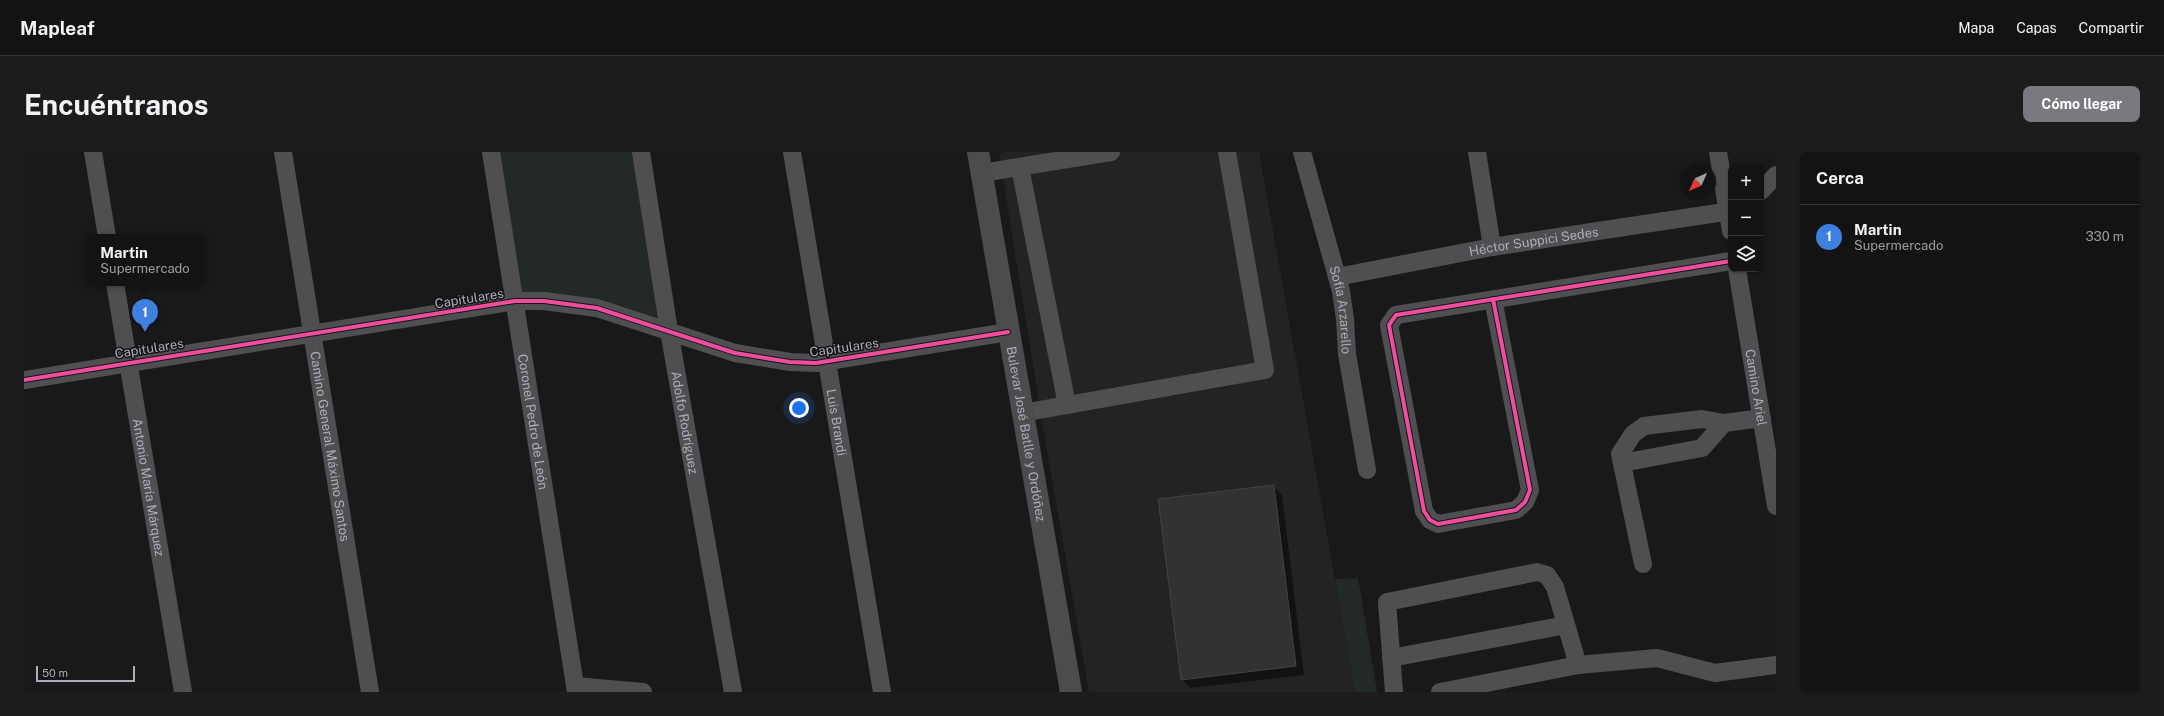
<!DOCTYPE html>
<html lang="es">
<meta charset="utf-8">
<style>
:root{--surface:#131313;--page:#1c1c1c;--text:#f1f3f6;--muted:#9d9ea0;--line:#323233;--accent:#797980}
body{margin:0;font-family:"Public Sans",sans-serif;background:var(--page);color:var(--text)}
.controls{position:absolute;right:12px;top:12px;display:grid;overflow:hidden;border-radius:8px;box-shadow:0 1px 3px #0004}
.controls button{width:36px;height:36px;display:grid;place-items:center;padding:0;border:0;border-bottom:1px solid var(--line);background:var(--surface);color:var(--text);font:20px sans-serif}
.compass{position:absolute;left:1656px;top:12px;width:36px;height:36px;border-radius:50%;background:var(--surface);box-shadow:0 1px 3px #0004;rotate:225deg}
.scale{position:absolute;left:12px;bottom:10px;width:99px;box-sizing:border-box;padding-left:4px;border:2px solid #adacb8;border-top:0;font-size:11px;line-height:14px;white-space:nowrap;color:#adacb8;-webkit-text-stroke:3px #141315;paint-order:stroke}
.you{position:absolute;left:775px;top:256px;width:14px;height:14px;margin:-10px;border:3px solid #fff;border-radius:50%;background:#1a73e8;box-shadow:0 0 0 6px #1a73e833}
.badge{display:grid;place-items:center;width:26px;height:26px;border-radius:50%;background:var(--accent);color:#fff;font-size:13px;font-weight:700}
.pin{position:absolute;translate:-50% -33px;filter:drop-shadow(0 1px 2px #0008)}
.pin::after{content:'';position:absolute;top:21px;width:14px;height:12px;background:inherit;clip-path:polygon(0 0,100% 0,50% 100%)}
.popup{position:absolute;left:62px;top:82px;width:118px;height:52px;box-sizing:border-box;display:grid;place-content:center;border-radius:8px;background:var(--surface);filter:drop-shadow(0 1px 3px #0005);font-size:13px;white-space:nowrap;color:var(--muted)}
.popup b{font-size:15px;color:var(--text)}
.popup::after{content:'';position:absolute;left:50%;top:100%;margin-left:-8px;border:8px solid transparent;border-top-color:var(--surface)}
.list{margin:0;padding:0;list-style:none}
h2{display:flex;justify-content:space-between;align-items:center;height:52px;margin:0;padding:0 16px;font-size:17px}
h2 small{font-size:13px;font-weight:400;color:var(--muted)}
.list li{display:grid;grid-template-columns:26px 1fr auto;gap:12px;align-items:center;box-sizing:border-box;height:64px;padding:0 16px;border-top:1px solid var(--line)}
.list b{display:block;font-size:15px;white-space:nowrap}
.list p{margin:0;font-size:13px;white-space:nowrap;color:var(--muted)}
.list em{font-size:13px;font-style:normal;color:var(--muted)}
.icon{flex:none;width:22px;height:22px;fill:none;stroke:currentColor;stroke-width:2;stroke-linecap:round;stroke-linejoin:round}
.map{position:relative;flex:none;width:1752px;height:540px;overflow:hidden;border-radius:8px}
header{display:flex;align-items:center;gap:24px;box-sizing:border-box;height:56px;padding:0 20px;background:var(--surface);border-bottom:1px solid var(--line)}
header strong{font-size:19px}
nav{display:flex;gap:22px;margin-inline-start:auto;font-size:14px}
.intro{display:flex;align-items:center;justify-content:space-between;box-sizing:border-box;height:96px;padding:0 24px}
h1{margin:0;font-size:28px}
.button{padding:10px 18px;border-radius:8px;background:var(--accent);color:#fff;font-size:14px;font-weight:700}
main{display:flex;gap:24px;padding:0 24px}
aside{flex:1;background:var(--surface);border-radius:8px;box-shadow:0 1px 3px #0004}
.map>svg:first-child{display:block}
.built{fill:#232325}
.green{fill:#232927}
.shadow{fill:#0007}
.building{fill:#323233;stroke:#434245}
.lines{fill:none;stroke-linecap:round;stroke-linejoin:round}
.minor{stroke:#4f4f52;stroke-width:18}
.major{stroke:#4c4c4f;stroke-width:22}
.cycleway-casing{stroke:#141315;stroke-width:6}
.cycleway{stroke:#ef4d9e;stroke-width:4}
.labels{text-anchor:middle;stroke-width:3;stroke-linejoin:round;paint-order:stroke}
.street-label{font-size:13px;fill:#adacb8;stroke:#141315}
</style>
<header>
<strong>Mapleaf</strong>
<nav><a>Mapa</a><a>Capas</a><a>Compartir</a></nav>
</header>
<div class="intro"><h1>Encuéntranos</h1><a class="button">Cómo llegar</a></div>
<main>
<div class="map">
<svg width="1752" height="540" viewBox="0 0 1752 540">
<rect width="100%" height="100%" fill="#191919"/>
<polygon class="built" points="980,0 1235,0 1331,540 1065,540 1020,281 975,1"/>
<g class="green">
<polygon points="472,0 611,0 636,147 634,170 497,143"/>
<polygon points="1334,426 1353,540 1331,540 1311,427"/>
</g>
<polygon class="shadow" points="1249,334 1258,343 1280,523 1166,536 1158,527"/>
<polygon class="building" points="1250,333 1272,514 1157,528 1134,347"/>
<g class="lines">
<g class="minor">
<polyline points="69,0 83,85"/>
<path id="s1" d="M259,0L346,540"/>
<path id="s2" d="M467,0L552,540"/>
<path id="s3" d="M617,0L645,179L709,540"/>
<path id="s4" d="M768,0L858,540"/>
<path id="s5" d="M1278,0L1317,139L1321,167L1323,202L1343,318"/>
<polyline points="1453,0 1468,95"/>
<polyline points="1694,0 1707,79"/>
<polyline points="996,15 1043,253"/>
<polyline points="958,21 1087,0"/>
<polyline points="1737,39 1752,23"/>
<path id="s6" d="M1713,117L1752,354"/>
<path id="s7" d="M1313,125L1468,95L1707,59"/>
<path id="s8" d="M91,131L159,540"/>
<polyline points="1469,147 1506,338 1501,350 1492,358 1414,372 1406,368 1400,359 1365,173 1372,163 1707,109"/>
<polyline points="0,228 491,149 520,149 573,156 711,201 766,210 792,211 984,180"/>
<polyline points="998,261 1241,218 1203,0"/>
<polyline points="1598,311 1678,296 1700,271"/>
<polyline points="1619,412 1596,302 1609,282 1620,274 1678,267 1700,271 1738,266"/>
<polyline points="1367,506 1542,473"/>
<polyline points="551,534 619,540"/>
<polyline points="1370,540 1363,450 1513,420 1523,423 1531,435 1554,513"/>
<polyline points="1416,540 1554,513 1633,506 1691,521 1752,513"/>
</g>
<path class="major" id="s9" d="M954,0L1047,540"/>
<g class="cycleway-casing">
<g id="cycleway">
<polyline points="1469,147 1506,338 1501,350 1492,358 1414,372 1406,368 1400,359 1365,173 1372,163 1707,109"/>
<polyline points="0,228 491,149 520,149 573,156 711,201 766,210 792,211 984,180"/>
</g>
</g>
<use href="#cycleway" class="cycleway"/>
</g>
<g class="labels">
<g class="street-label">
<text dy="5" stroke="none"><textPath href="#s7" startOffset="200">Héctor Suppici Sedes</textPath></text>
<text transform="translate(445 146) rotate(-9)" y="5">Capitulares</text>
<text dy="5" stroke="none"><textPath href="#s5" startOffset="163">Sofía Arzarello</textPath></text>
<text transform="translate(820 195) rotate(-8)" y="5">Capitulares</text>
<text transform="translate(125 196) rotate(-9)" y="5">Capitulares</text>
<text dy="5" stroke="none"><textPath href="#s6" startOffset="120">Camino Ariel</textPath></text>
<text dy="5" stroke="none"><textPath href="#s2" startOffset="273">Coronel Pedro de León</textPath></text>
<text dy="5" stroke="none"><textPath href="#s3" startOffset="274">Adolfo Rodríguez</textPath></text>
<text dy="5" stroke="none"><textPath href="#s4" startOffset="274">Luis Brandi</textPath></text>
<text dy="5" stroke="none"><textPath href="#s9" startOffset="286">Bulevar José Batlle y Ordóñez</textPath></text>
<text dy="5" stroke="none"><textPath href="#s1" startOffset="298">Camino General Máximo Santos</textPath></text>
<text dy="5" stroke="none"><textPath href="#s8" startOffset="207">Antonio María Márquez</textPath></text>
</g>
</g>
</svg>
<div class="controls">
<button>+</button>
<button>−</button>
<button><svg class="icon" aria-label="layers" viewBox="0 0 24 24"><path d="M12 4l9 5-9 5-9-5zM3 14l9 5 9-5"/></svg></button>
</div>
<svg class="compass" viewBox="-18 -18 36 36"><path d="M0-13l5 13h-10z" fill="#e53935"/><path d="M0 13l5-13h-10z" fill="#9d9ea0"/></svg>
<div class="scale">50 m</div>
<div class="you"></div>
<div class="pin badge" style="left:121px;top:180px;background:#3f7fe0">1</div>
<div class="popup"><b>Martin</b>Supermercado</div>
</div>
<aside>
<h2>Cerca<small></small></h2>
<ul class="list">
<li><span class="badge" style="background:#3f7fe0">1</span><div><b>Martin</b><p>Supermercado</p></div><em>330 m</em></li>
</ul>
</aside>
</main>
